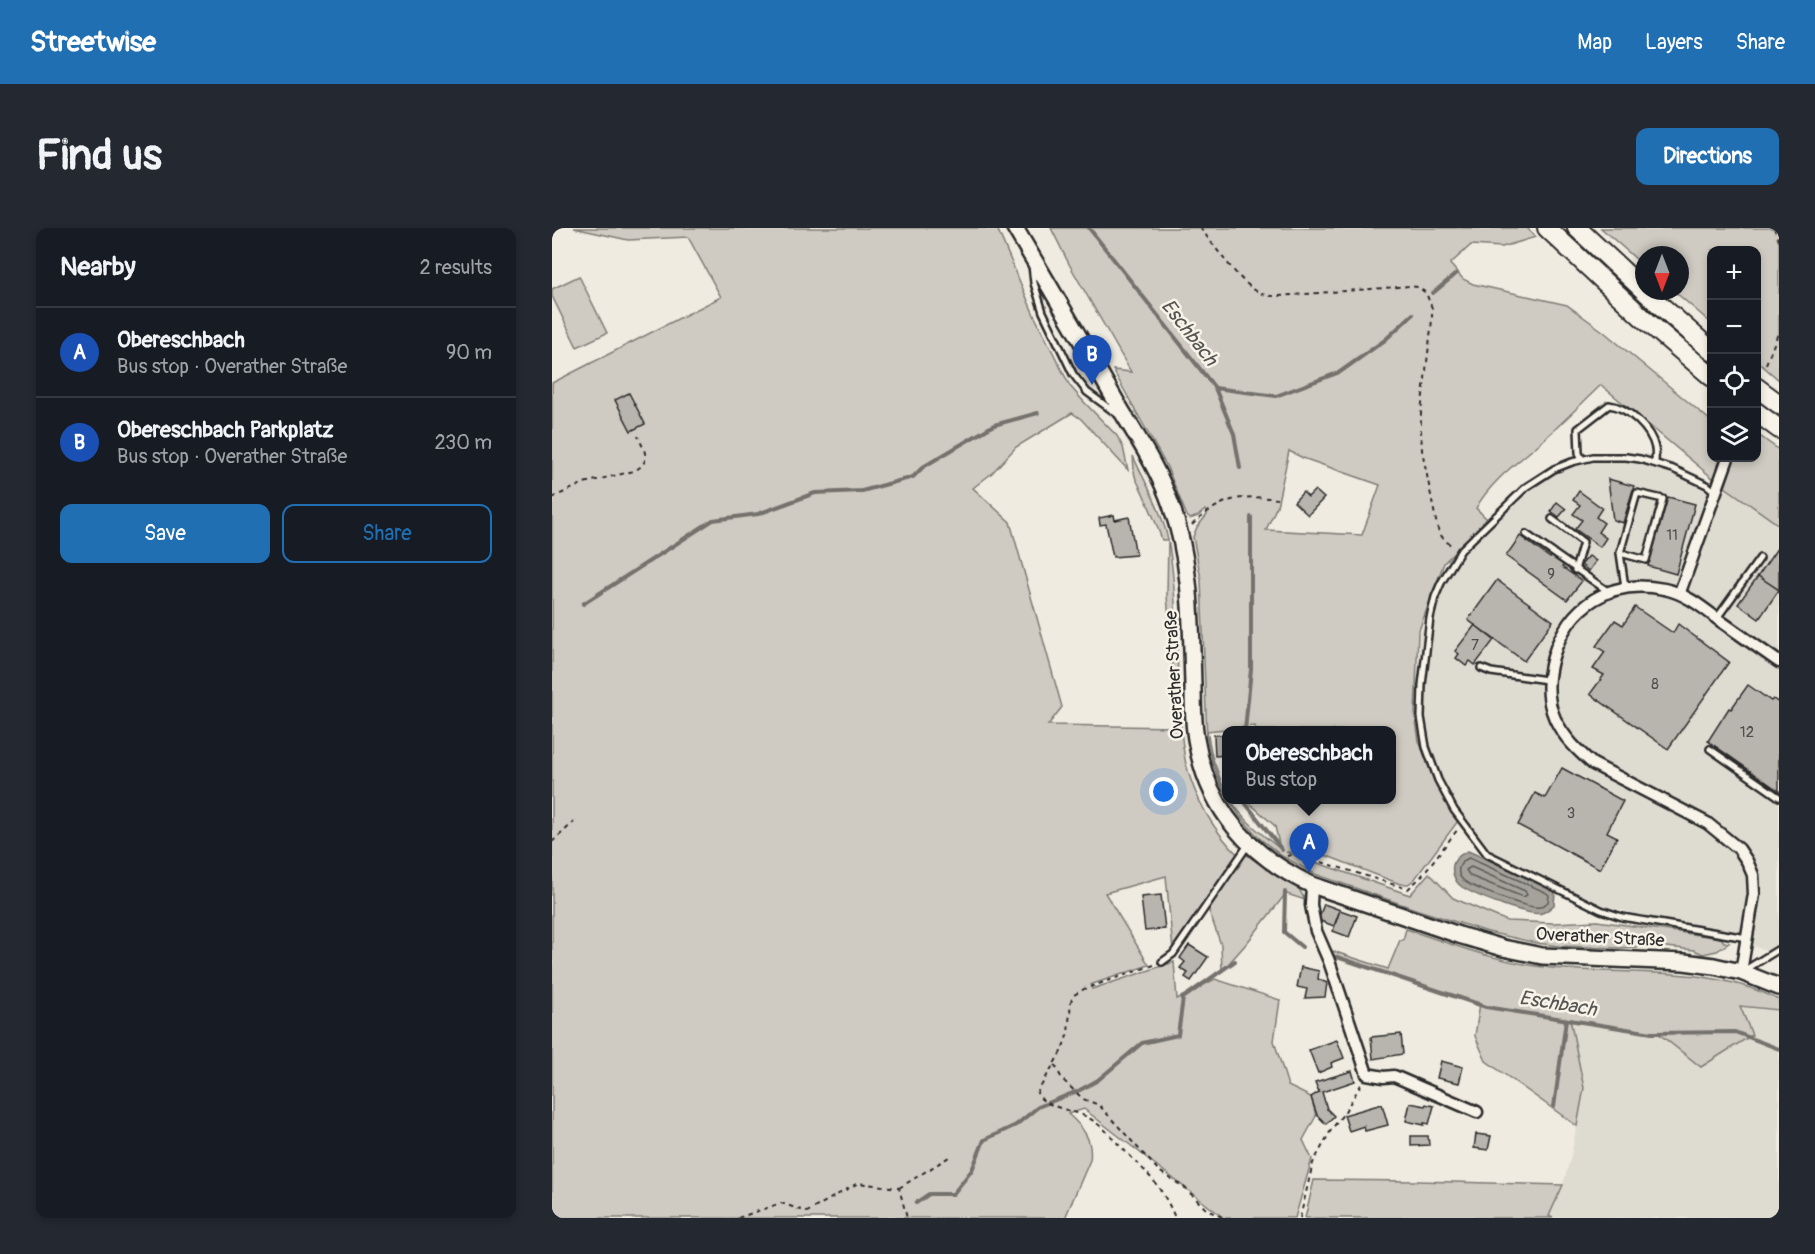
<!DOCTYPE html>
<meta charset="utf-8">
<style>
:root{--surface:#171b24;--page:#242831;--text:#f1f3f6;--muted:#9ea1a6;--line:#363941;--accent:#1f6fb2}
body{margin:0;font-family:Pangolin,sans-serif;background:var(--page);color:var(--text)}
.controls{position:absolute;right:18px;top:18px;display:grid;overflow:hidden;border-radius:12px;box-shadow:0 3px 9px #0003}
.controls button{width:54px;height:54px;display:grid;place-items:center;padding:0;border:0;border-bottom:2px solid var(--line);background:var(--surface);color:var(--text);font:30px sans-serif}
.compass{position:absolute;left:1083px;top:18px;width:54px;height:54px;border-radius:50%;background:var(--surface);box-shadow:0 3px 9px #0003;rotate:180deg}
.you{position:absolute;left:612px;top:564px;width:21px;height:21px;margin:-15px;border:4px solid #fff;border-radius:50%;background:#1a73e8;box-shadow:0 0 0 9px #1a73e833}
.badge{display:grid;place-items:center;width:39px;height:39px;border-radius:50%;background:var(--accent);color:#fff;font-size:20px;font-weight:700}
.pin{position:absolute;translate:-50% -50px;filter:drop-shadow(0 2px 3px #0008)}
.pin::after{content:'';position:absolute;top:32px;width:21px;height:18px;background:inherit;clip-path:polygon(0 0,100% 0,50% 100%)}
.popup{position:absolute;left:670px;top:498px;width:174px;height:78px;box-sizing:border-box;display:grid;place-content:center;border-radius:12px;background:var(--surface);filter:drop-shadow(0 2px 4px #0005);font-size:20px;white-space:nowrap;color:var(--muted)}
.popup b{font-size:22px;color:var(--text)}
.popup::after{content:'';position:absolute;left:50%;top:100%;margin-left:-12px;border:12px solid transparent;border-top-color:var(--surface)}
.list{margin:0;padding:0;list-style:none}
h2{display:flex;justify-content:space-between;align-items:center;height:78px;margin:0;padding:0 24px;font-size:26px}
h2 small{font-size:20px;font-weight:400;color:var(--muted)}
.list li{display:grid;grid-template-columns:39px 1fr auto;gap:18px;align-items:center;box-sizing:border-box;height:90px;padding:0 24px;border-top:2px solid var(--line)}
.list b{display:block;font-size:22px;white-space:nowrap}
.list p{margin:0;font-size:20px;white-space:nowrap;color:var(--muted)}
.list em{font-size:20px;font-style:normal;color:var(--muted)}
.actions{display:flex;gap:12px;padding:18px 24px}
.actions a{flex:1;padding:14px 0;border:2px solid var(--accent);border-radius:12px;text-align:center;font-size:21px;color:var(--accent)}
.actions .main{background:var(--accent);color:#fff}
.icon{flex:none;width:33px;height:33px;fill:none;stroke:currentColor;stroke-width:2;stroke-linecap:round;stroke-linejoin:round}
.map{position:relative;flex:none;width:1227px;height:990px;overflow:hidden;border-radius:12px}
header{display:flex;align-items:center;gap:36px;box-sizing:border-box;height:84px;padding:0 30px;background:var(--accent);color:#fff}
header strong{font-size:28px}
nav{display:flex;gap:33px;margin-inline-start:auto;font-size:21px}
.intro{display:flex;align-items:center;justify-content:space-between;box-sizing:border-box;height:144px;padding:0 36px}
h1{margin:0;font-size:42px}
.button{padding:15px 27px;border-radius:12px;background:var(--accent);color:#fff;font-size:21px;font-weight:700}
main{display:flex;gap:36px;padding:0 36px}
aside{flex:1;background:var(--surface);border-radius:12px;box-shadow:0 3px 9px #0003}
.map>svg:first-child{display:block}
.built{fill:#dedbd1}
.green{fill:#cfcbc2;stroke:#7d7b76;stroke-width:1.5;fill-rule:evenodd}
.water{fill:#a4a29a;stroke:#74726e;stroke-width:1.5}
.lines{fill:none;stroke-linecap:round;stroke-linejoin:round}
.shore{stroke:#5b5b57;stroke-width:1.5}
.stream{stroke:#74726e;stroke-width:4}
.building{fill:#b8b5ae;stroke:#2b2b2b;stroke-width:1.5}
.lane-casing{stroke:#2b2b2b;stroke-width:10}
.street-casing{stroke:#2b2b2b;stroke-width:15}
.secondary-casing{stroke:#2b2b2b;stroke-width:20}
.highway-casing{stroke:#2b2b2b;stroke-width:22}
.path{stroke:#2b2b2b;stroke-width:2;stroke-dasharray:4.5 4.5;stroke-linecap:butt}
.lane{stroke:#f7f3e8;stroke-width:5}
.street{stroke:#f7f3e8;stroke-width:10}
.secondary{stroke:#f7f3e8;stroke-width:15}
.highway{stroke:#f7f3e8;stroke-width:18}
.labels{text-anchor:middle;stroke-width:5;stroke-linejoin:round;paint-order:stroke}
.number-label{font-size:15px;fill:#4e4e4c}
.street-label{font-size:18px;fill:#2b2b2b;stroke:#f7f3e8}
.water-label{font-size:20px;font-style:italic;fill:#555552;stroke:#f7f3e8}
</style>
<header>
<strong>Streetwise</strong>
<nav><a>Map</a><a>Layers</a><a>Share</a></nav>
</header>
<div class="intro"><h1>Find us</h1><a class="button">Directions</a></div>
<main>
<aside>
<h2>Nearby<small>2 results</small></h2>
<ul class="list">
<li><span class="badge" style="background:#1a4fb4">A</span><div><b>Obereschbach</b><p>Bus stop · Overather Straße</p></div><em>90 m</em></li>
<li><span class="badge" style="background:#1a4fb4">B</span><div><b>Obereschbach Parkplatz</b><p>Bus stop · Overather Straße</p></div><em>230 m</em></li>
</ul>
<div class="actions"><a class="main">Save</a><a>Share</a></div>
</aside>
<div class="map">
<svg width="1227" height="990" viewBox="0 0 1227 990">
<rect width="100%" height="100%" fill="#efebe0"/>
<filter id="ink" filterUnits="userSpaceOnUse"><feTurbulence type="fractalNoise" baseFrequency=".0167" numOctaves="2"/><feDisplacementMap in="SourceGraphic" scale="12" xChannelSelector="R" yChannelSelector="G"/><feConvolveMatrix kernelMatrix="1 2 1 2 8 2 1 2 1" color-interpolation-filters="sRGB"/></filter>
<g filter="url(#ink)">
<g class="built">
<polygon points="1096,226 1173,259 1227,297 1227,728 1223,725 1173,709 1046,676 937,623 908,593 897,579 885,557 868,512 864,487 868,406 894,337 977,252 1019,228"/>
<polygon points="1188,778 1227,782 1227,990 1001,990 997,989 1011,957 1019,928 1032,860 1018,791 1107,806 1149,839"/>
</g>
<g class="green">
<path d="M22,0H445L482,87L518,158L532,174L565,208L571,219L576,242L529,191L520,185L464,219L440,245L421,260L458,294L510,479L496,497L625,499L615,367L616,312H610C603,291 594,271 584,251C581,245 582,235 581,228C594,257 612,286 617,317C625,367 624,418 627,468C628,491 629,514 634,536C643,570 661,602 686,627L621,722L614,648L553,665L597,737L538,757L540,761L622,734L625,771L663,751L728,772L722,813L736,858L759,869L764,888L751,912L760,931L743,990H672L532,881L516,886C531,899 541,912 538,932L513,990H0V155L169,69L136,9L76,12Z"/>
<path d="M499,0H975L984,9L950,19L919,17L898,36L911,51L921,56L1015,77L1052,104L1159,193L1160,230H1171L1163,252L1049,157C1029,176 1009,196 988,215C965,235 939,253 924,280L935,291L892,335L866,405L863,486L867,513L884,557L896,579L906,593L862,652L856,656H848L765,624H734L858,667L877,645L901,670L955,693L1002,695L1045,693L1169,710L1172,714L1177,715L1165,723L1151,726L1142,722L1105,718L1067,720L1007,718L984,715L936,704L866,682L763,646L730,628L706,609L688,588L677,572H679C691,592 710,606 728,621L723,598L694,572H840V502H704L703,498L655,503L660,528L674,567C665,549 658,531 655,511L649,351L641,309L645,299L655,287L653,282L646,288L638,291L635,288L615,239L561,142L579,144L517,36ZM737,223L751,230L828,257L810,307L714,302L725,278Z"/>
<polygon points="1049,0 1227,0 1227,152 1205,133 1204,22 1160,22 1159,95 1122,63 1128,63 1128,27 1092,27 1092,38"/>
<polygon points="27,48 55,105 25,119 0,68 0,61"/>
<polygon points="1205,206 1227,222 1227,297 1173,259 1183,230 1204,230"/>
<polygon points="695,627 723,647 747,661 753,672 732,665 732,668 694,716 670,743 669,717 656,680 671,659 680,639 683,641 692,629"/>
<path d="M854,701C902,717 951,736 1001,740C1077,748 1156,736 1227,772V782L1188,778L1200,807L1149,839L1107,806L1018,791L1032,860L1025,898L934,833L923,808L928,775L775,725L774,721L836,741L848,712H851Z"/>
<polygon points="762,952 866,953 1011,957 997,988 1001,990 753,990"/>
</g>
<path class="water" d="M916,623L997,659L1003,664L1002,677C998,680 994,684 990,685C978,689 922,667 910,659C903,654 898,643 902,634C905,629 911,625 916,623Z"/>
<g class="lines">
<g class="shore">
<path d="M917,630L993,664L997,667L996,674C993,676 991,679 988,679C979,682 918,659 911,652C903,644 907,634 917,630Z"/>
<polygon points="919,639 973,663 975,667 971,669 918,648 914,642"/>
</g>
<g class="stream">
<polyline points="537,0 663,160 682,206 688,240"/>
<polyline points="881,65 905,45"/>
<polyline points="663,160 724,168 788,144 833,112 861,86"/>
<polyline points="31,376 161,292 206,286 263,265 310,263 361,249 371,239 442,197 486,185"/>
<polyline points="693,502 699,441 699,289"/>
<polyline points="691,572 730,622"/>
<polyline points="733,664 732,704 750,719"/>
<polyline points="785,729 934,779 1100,805 1183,804 1227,821"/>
<polyline points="1002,879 1014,792"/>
<polyline points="364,975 377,966 401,966 420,942 432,912 464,897 486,879 528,862 546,852 590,815 626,807 631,770 683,733"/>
</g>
</g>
<g class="building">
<polygon points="77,165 93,196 79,203 63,172"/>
<polygon points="1056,251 1082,258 1071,295 1061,292"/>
<polygon points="763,262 772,270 756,287 742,274 751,264 756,269"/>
<polygon points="1027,263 1050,280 1044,289 1052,295 1046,304 1054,310 1048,319 1023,301 1030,292 1021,286 1028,277 1021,272"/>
<polygon points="1116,269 1143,276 1124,346 1096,338"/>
<polygon points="1005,274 1014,281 1007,289 999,283"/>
<polygon points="562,287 563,292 577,289 584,327 561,329 554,296 548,297 547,290"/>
<polygon points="968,308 998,330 1000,328 1012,337 1010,339 1030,353 1015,372 954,328"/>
<polygon points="1226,319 1227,320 1227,362 1206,348"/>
<polygon points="1037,328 1044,333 1037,343 1029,337"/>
<polygon points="1206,348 1227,362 1207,391 1186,376"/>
<polygon points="945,352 1001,393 972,433 916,392"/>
<polygon points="1083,379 1121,405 1126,396 1177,434 1116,521 1038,466 1052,447 1041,441 1053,424 1044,418 1063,392 1071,397"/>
<polygon points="923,397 942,412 923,437 918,433 914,438 904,430 907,426 903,423"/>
<polygon points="1196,457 1219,473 1221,471 1227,475 1227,563 1156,513 1177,480 1179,481"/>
<polygon points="662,507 674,507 674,527 663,528"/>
<polygon points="1010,540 1071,573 1055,604 1065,609 1048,641 966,597 983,565 993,570"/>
<polygon points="609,667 613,701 593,703 589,669"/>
<polygon points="772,676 788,682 782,698 766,692"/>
<polygon points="788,682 805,688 797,709 781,703"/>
<polygon points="637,717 656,729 639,753 633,749 636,745 628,740 633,734 628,730"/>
<polygon points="749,739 767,743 766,751 775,755 773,769 753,770 755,761 745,759"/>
<polygon points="849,806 851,826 821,831 819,809"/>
<polygon points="785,812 792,830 779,835 780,839 766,845 757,822"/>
<polygon points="889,833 911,839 907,855 885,850"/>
<polygon points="800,843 803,853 770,864 775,881 782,888 774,896 765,887 759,869 767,864 763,854"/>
<polygon points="858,875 873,878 874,876 882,878 877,896 872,895 872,897 854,893"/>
<polygon points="830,876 836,897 813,903 812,898 797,903 792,887"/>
<polygon points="924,906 939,908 936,922 922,920"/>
<polygon points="859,908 876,908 877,917 859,918"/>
</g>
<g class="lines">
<g class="lane-casing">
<g id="lane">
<polyline points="480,37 482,55 491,84 521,146 535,164 565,186"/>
<path d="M1030,231L1027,225L1026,201L1057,177C1076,179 1099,201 1103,220C1104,224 1103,230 1103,235"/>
<polyline points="1162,267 1160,261 1155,257 1121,241 1088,231 1074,229 1041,229 1020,234 1002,241 974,259 909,322 889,355 883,369 878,390 870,457 869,489 874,519 886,552 902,582 935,626 1049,682 1070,689 1195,710"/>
<polyline points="1000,291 1031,314 1023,342"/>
<polyline points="974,306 1057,364"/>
<polyline points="1068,325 1094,332 1111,271 1085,265 1068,325 1073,359"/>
<polyline points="1165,390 1208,330"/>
<polyline points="929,440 939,444 995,452"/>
<polyline points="1158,521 1227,569"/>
<polyline points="610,734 621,726 696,617"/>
<polyline points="1193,742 1227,721"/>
</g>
</g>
<g class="street-casing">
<g id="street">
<polyline points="1128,364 1176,230"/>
<polyline points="760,657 759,677 764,703 777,733 815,846 832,849 842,848 925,884"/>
<path d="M1189,744L1202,666L1201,647L1195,633L1187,621L1155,595L1041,536C1026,523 1012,510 1003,491C994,471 995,450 1001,429C1016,377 1059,350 1112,361C1133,365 1150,379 1167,392C1187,406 1207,420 1227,434"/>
</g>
</g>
<g class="secondary-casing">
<path id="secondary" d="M463,0C498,59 532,117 566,177C585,209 607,242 619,277C640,335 639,395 641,456C641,474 641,493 644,511C655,580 697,628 760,657L907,707L951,720L990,728L1132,734L1162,738L1189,744L1227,759"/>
</g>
<g class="highway-casing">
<g id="highway">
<polyline points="995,0 1091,90 1160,149"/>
<polyline points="1025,0 1100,70 1160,123"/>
<polyline points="1204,159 1227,176"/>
<polyline points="1204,184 1227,201"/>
</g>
</g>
<g class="path">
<path d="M648,0C663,18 688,56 708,65C714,68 720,68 727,68L858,58L866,59L874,65L880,80V92L869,184V203L870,222L885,298C888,308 892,313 901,318"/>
<polyline points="1222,0 1227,13"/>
<polyline points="1214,136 1227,103"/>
<path d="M0,270L32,255L82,243C101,233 92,223 86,208"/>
<path d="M640,297C668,271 687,266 725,271"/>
<polyline points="0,614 22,594"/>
<polyline points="735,628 744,626 856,661 868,650 906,601"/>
<path d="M602,737L532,761L522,767L519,773L516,805L510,822L485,865C491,880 524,882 537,890C549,897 559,908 568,918C593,943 610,957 623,990"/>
<polyline points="503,837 510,851 531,871 547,877 607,943 633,960 655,982 672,990"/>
<polyline points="347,960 397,929"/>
<polyline points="186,990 229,975 255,984 306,955 347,960 355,990"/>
<polyline points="748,990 761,935 779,902 792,885 810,855"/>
</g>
<use href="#lane" class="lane"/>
<use href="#street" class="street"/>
<use href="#secondary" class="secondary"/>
<use href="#highway" class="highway"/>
</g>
</g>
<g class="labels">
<g class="number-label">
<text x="1120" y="312">11</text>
<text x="999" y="351">9</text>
<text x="923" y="422">7</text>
<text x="1103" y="461">8</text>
<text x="1195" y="509">12</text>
<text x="1019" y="590">3</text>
</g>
<g class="street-label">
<text transform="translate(622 447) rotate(-93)" y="6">Overather Straße</text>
<text transform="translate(1048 709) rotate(3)" y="6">Overather Straße</text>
</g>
<g class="water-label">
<text transform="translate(638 104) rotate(52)" y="7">Eschbach</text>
<text transform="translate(1006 775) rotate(9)" y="7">Eschbach</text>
</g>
</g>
</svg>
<div class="controls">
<button>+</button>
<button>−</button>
<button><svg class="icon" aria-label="locate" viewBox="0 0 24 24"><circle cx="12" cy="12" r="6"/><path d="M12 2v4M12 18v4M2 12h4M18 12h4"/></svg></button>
<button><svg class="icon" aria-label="layers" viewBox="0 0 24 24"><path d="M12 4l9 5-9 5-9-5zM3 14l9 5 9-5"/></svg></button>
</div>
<svg class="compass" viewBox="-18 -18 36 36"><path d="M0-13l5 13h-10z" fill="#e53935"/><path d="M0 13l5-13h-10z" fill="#9ea1a6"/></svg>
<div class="you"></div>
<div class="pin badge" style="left:757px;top:645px;background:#1a4fb4">A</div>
<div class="popup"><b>Obereschbach</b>Bus stop</div>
<div class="pin badge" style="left:540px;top:157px;background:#1a4fb4">B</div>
</div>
</main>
